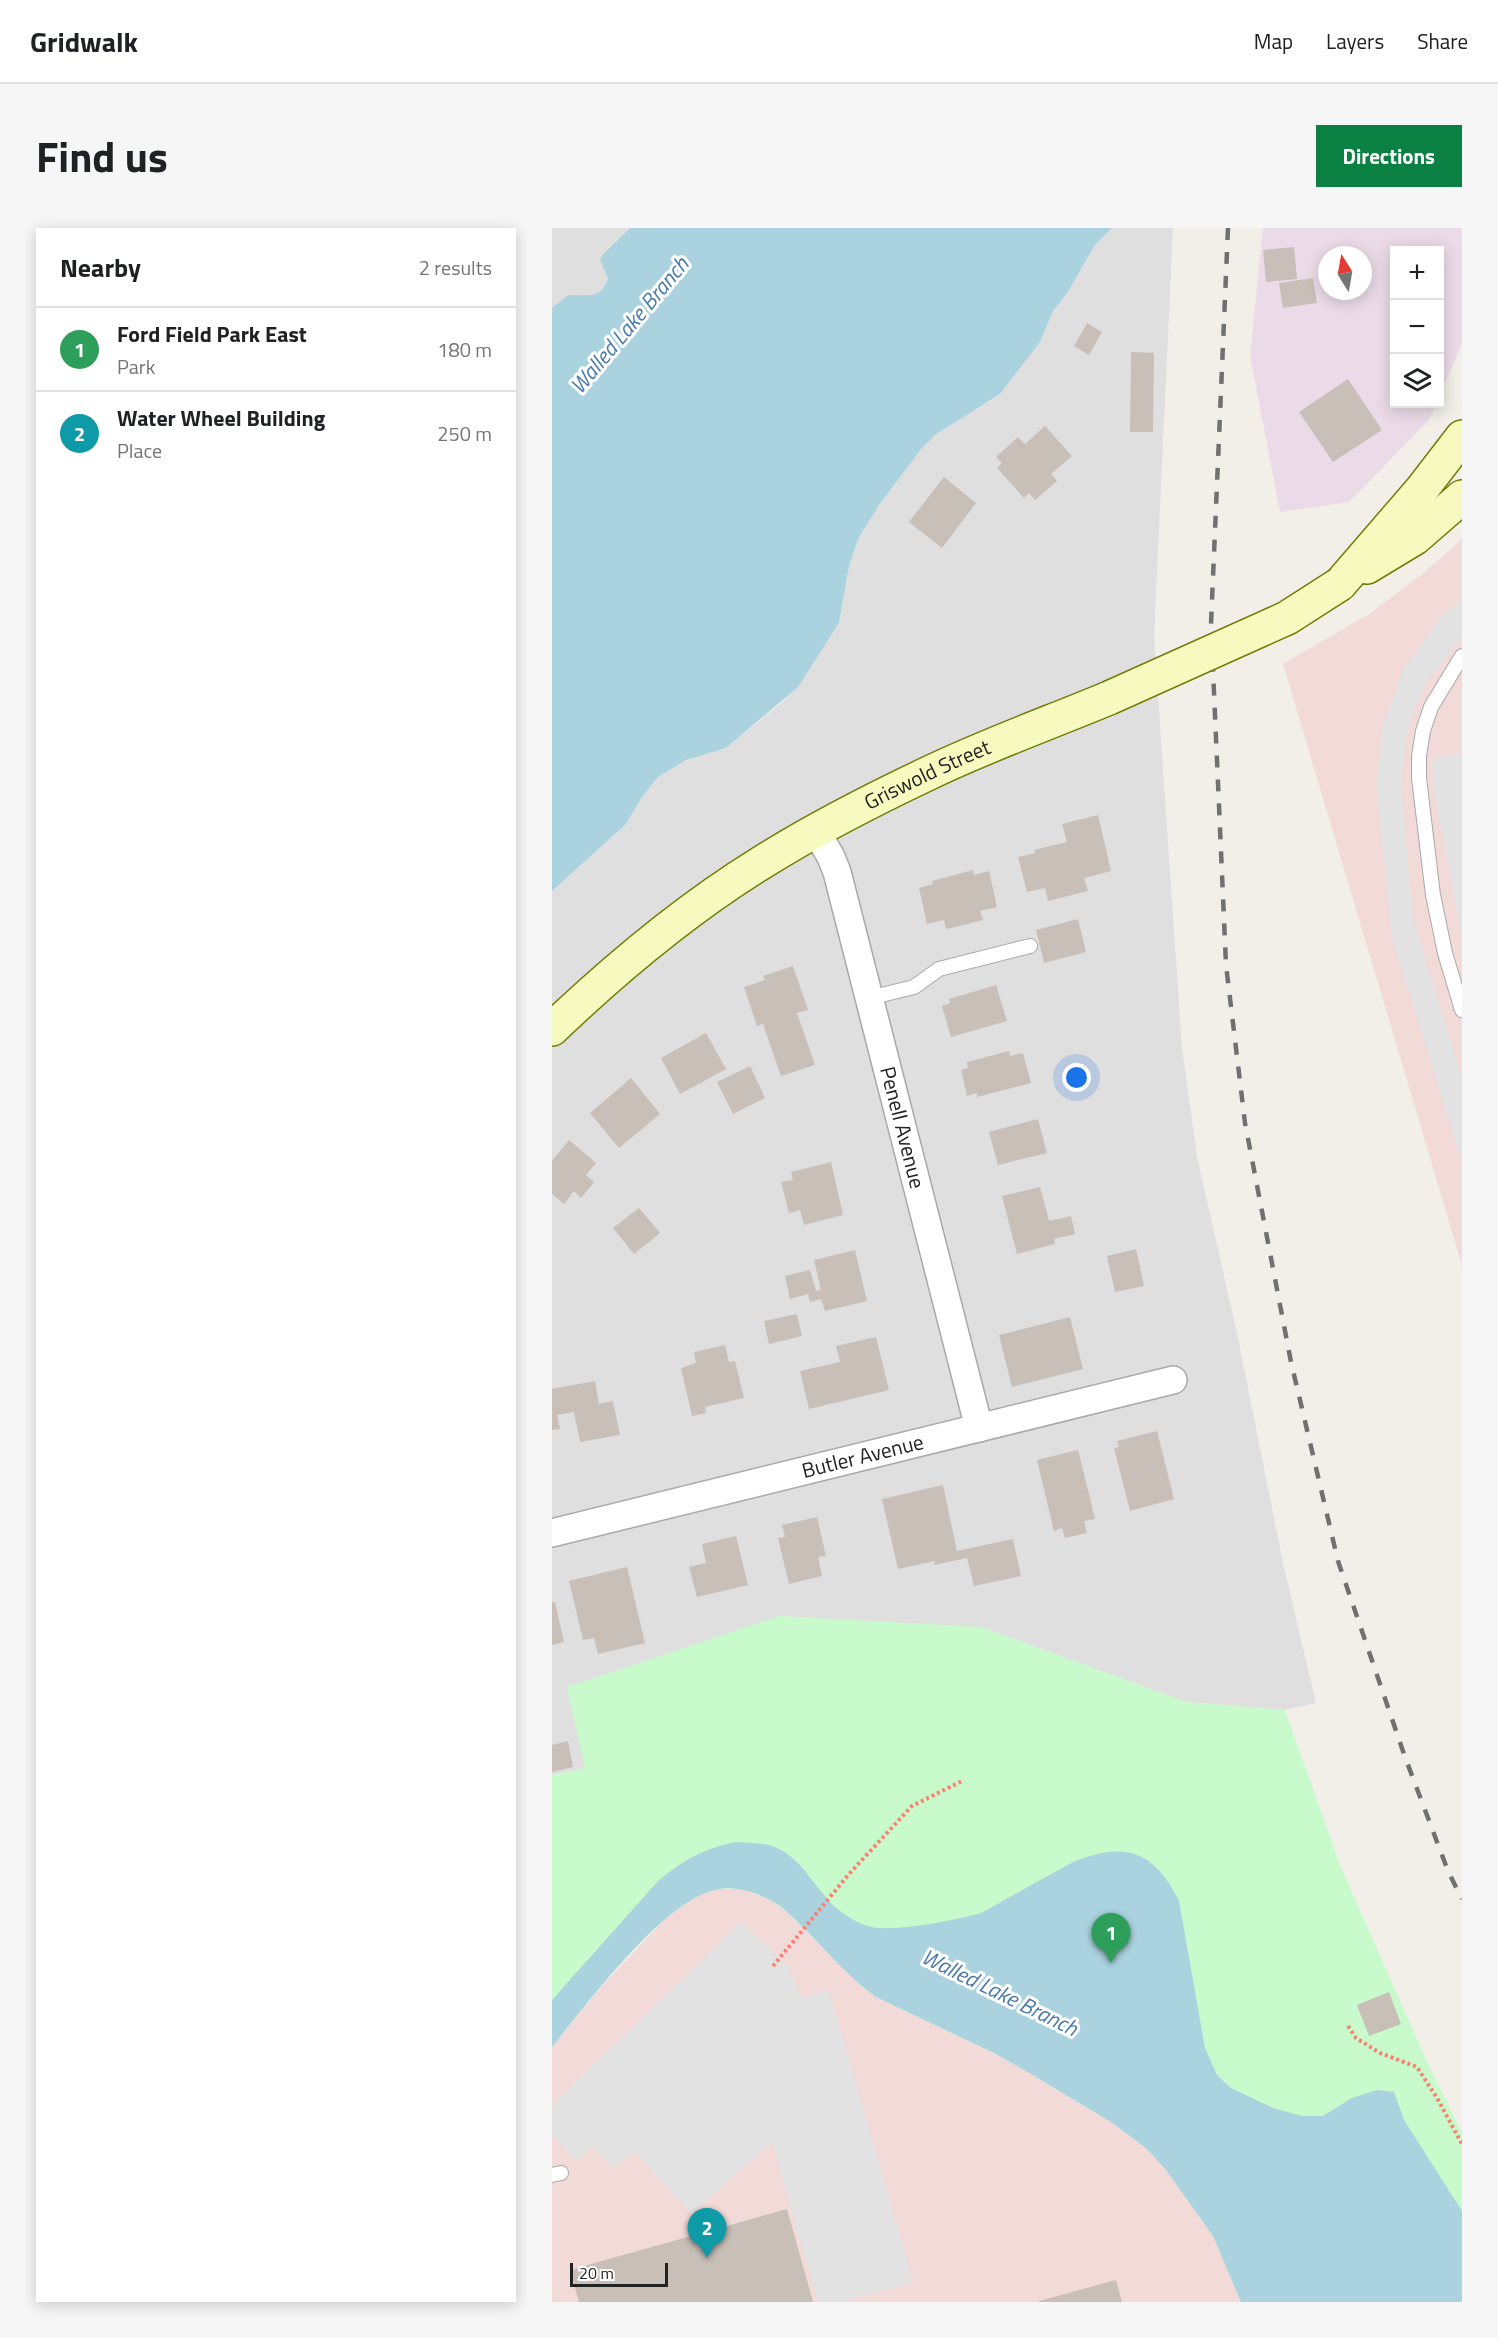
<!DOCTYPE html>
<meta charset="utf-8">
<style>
:root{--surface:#fff;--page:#f6f6f6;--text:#202124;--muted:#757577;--line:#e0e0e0;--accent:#0b8043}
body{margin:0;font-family:"Titillium Web",sans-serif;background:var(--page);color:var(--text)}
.controls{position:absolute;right:18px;top:18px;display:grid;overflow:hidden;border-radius:0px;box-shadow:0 3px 15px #0003}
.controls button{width:54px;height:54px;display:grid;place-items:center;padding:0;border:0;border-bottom:2px solid var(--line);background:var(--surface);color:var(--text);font:30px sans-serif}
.compass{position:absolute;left:766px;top:18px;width:54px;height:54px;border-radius:50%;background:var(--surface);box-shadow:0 3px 15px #0003;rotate:349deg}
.scale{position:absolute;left:18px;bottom:15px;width:98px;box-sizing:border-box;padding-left:6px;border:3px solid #222;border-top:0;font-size:16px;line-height:21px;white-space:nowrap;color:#222;-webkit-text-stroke:4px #fff;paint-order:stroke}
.you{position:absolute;left:525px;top:850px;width:21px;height:21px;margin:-15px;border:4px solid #fff;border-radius:50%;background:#1a73e8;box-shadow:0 0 0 9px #1a73e833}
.badge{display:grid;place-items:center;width:39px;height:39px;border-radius:50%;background:var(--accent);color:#fff;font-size:20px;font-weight:700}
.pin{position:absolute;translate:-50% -50px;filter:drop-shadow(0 2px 3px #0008)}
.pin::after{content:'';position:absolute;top:32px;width:21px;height:18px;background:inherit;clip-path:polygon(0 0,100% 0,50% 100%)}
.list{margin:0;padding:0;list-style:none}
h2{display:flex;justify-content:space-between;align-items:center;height:78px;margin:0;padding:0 24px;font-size:26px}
h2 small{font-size:20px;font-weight:400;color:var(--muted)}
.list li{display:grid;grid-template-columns:39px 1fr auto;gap:18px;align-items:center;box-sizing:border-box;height:84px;padding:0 24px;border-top:2px solid var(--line)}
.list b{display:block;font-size:22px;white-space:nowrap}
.list p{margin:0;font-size:20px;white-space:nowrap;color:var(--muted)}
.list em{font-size:20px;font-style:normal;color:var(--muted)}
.icon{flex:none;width:33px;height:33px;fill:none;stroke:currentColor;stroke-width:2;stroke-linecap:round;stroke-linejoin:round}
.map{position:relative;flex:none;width:910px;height:2074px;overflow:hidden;border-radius:0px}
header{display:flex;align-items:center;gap:36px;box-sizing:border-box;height:84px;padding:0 30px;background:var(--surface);border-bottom:2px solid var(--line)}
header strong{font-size:28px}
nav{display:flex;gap:33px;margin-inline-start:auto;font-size:21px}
.intro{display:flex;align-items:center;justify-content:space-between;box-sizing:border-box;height:144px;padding:0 36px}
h1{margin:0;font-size:42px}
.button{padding:15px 27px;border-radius:0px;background:var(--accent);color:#fff;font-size:21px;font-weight:700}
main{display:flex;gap:36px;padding:0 36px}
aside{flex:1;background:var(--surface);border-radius:0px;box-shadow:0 3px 15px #0003}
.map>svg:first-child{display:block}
.residential{fill:#e0dfdf}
.commercial{fill:#f2dad9}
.industrial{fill:#ebdbe8;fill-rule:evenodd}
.park{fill:#c8facc}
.parking{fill:#e2e2e2}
.water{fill:#aad3df}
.building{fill:#c7bfb8}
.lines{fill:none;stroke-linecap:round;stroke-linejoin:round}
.lane-casing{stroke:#a9a9a9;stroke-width:16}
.street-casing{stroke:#a9a9a9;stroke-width:30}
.secondary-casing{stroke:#707d05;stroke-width:36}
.path{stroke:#fa8072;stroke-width:4;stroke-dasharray:3 3;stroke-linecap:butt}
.lane{stroke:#fff;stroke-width:14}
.street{stroke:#fff;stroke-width:27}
.secondary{stroke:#f7fabf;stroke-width:33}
.rail{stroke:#707070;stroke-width:4.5;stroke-dasharray:12 12;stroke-linecap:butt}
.secondary-bridge-casing{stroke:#707d05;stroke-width:36;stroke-linecap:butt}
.secondary-bridge{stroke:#f7fabf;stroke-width:33}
.labels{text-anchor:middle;stroke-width:6;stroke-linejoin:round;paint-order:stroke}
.street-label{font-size:21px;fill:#222;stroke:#fff}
.water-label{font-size:22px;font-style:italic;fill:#4a7aab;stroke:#fff}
</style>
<header>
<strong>Gridwalk</strong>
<nav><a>Map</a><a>Layers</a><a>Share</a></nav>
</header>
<div class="intro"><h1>Find us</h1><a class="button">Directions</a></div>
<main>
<aside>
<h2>Nearby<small>2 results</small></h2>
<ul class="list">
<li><span class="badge" style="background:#2e9e5b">1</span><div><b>Ford Field Park East</b><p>Park</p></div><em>180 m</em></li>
<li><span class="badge" style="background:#0f9aa8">2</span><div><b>Water Wheel Building</b><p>Place</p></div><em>250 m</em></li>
</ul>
</aside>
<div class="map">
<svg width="910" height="2074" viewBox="0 0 910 2074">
<rect width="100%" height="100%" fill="#f2efe9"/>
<g class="residential">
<polygon points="0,0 78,0 52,24 53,40 56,50 54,57 46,66 34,69 16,67 0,80"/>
<polygon points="560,0 621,0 602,409 630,820 645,928 686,1110 731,1335 764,1475 733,1482 634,1474 429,1399 33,1540 0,1547 0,663 74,596 90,569 106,549 134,532 174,520 232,473 287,396 297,338 306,311 327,277 370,220 383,207 448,166 488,114 501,83 514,67 543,17"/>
</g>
<g class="commercial">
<polygon points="910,311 910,1037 731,436 817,386 874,343"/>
<polygon points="163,1661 190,1661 221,1673 244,1692 311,1760 324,1769 442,1825 474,1843 559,1894 595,1921 614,1942 661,2008 688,2072 687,2074 0,2074 0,1819 48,1760 113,1691 138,1671"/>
</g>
<path class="industrial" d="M711,0H910V115L888,167V22H842V176H884L877,192L797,274L728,284L698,128ZM775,27H811V63H775Z"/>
<path class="park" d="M227,1388L429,1399L634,1474L733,1482L788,1637L871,1825L910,1905V2074H687L688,2072L661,2008L614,1942L595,1921L559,1894L474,1843L442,1825L324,1769C298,1751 277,1725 254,1703C244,1693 232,1680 220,1673C202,1664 182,1657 163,1662C111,1673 34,1777 0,1819V1547L33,1540L15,1459Z"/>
<g class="parking">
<polygon points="910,370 910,409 874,454 855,503 849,558 861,691 910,849 910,934 840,710 824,556 831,496 852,441 887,391"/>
<polygon points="910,525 910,711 882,564 880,532"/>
<polygon points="189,1694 236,1738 250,1770 277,1762 361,2054 290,2074 266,2074 220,1914 139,1986 83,1923 61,1940 40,1919 24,1933 0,1907 0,1877"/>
</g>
<g class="water">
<path d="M78,0H560L543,17L514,67L501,83L488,114L448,166L383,207L370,220L327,277L306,311L297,338L287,395L246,459L174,520L134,532L106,549L90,569L74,596L0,663V80L16,67C34,66 49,73 56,50L48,32L52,25Z"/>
<path d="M184,1614C195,1615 207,1615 217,1617C249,1626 261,1659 283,1679C294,1688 306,1696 320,1699C344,1704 405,1692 429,1685L521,1634C573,1613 602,1622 627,1673L653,1820L665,1847L679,1860L721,1880L750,1888H771L800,1870L825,1862L842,1864L852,1892L910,1983V2074H689L661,2008L614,1942L595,1921L559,1894L474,1843L442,1825L324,1769C297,1750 275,1723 251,1699C242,1690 231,1679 220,1673C202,1664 182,1657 163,1662C111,1673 34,1777 0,1819V1772L106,1653C131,1632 153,1620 184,1614Z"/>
</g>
<g class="building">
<polygon points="742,19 745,51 714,54 711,22"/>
<polygon points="761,50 765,75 731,80 727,55"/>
<polygon points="535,95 550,104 537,127 522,118"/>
<polygon points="579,124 602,125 601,204 578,204"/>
<polygon points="796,151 830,202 781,234 747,184"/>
<polygon points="493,198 520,228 499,246 505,253 483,272 477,265 472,270 445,240 450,235 444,229 466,209 473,216"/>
<polygon points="392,249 424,275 390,320 357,294"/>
<polygon points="546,587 559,643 532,650 536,663 496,673 493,660 475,664 466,629 483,625 482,622 515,614 510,596"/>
<polygon points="421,642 422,647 437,643 445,679 428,683 431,692 412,697 394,701 392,692 375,696 367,660 381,656 380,653"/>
<polygon points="526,691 534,724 492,735 484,702"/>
<polygon points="241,738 256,782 245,785 263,837 229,848 211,796 205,798 192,759 213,752 211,748"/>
<polygon points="444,757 455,793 399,809 390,778 398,775 397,771"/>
<polygon points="154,805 174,841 128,866 109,830"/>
<polygon points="457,823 458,828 471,825 479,855 425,869 425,865 415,868 409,842 416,840 415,834"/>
<polygon points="198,838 213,870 181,886 165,854"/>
<polygon points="79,850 108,886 67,920 38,885"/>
<polygon points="486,891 495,925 446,937 437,904"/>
<polygon points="17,912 44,935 34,947 42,954 29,970 22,963 12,976 0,966 0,933"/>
<polygon points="279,934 291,987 252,997 248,982 237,985 229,954 241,952 239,944"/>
<polygon points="488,959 497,993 519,988 523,1006 502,1011 503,1016 465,1026 450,968"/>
<polygon points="87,980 108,1005 82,1026 61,1000"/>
<polygon points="584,1021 592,1058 563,1064 555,1028"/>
<polygon points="303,1022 315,1073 273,1083 269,1071 258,1074 256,1066 238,1071 233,1048 258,1042 264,1063 269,1062 262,1032"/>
<polygon points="245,1086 250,1108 217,1116 212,1093"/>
<polygon points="518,1089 531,1141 460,1159 447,1107"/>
<polygon points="324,1109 337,1162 257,1181 248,1143 288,1134 284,1118"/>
<polygon points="173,1117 177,1134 183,1133 192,1170 153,1179 154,1185 140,1188 129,1140 144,1135 142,1124"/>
<polygon points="43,1153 47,1176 61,1173 68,1207 28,1214 22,1184 5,1187 8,1201 0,1202 0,1161"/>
<polygon points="605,1203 622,1271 578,1283 562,1220 567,1219 565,1213"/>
<polygon points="526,1222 543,1291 532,1293 535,1305 513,1310 510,1300 502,1303 485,1232"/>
<polygon points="391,1257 405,1323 461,1311 469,1348 422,1358 415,1330 382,1337 383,1333 346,1341 330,1271"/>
<polygon points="265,1289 274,1328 266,1329 270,1348 237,1356 226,1310 233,1309 230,1297"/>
<polygon points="184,1308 196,1357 145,1369 137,1339 154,1335 150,1316"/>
<polygon points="75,1339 93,1415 46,1426 42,1410 31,1412 17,1353"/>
<polygon points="0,1374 3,1374 12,1414 0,1417"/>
<polygon points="16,1513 21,1539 0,1544 0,1517"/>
<polygon points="837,1764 849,1796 817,1808 805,1777"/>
<polygon points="235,1981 261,2074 27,2074 18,2042"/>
<polygon points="564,2052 570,2074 487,2074 487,2073"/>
</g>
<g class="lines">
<g class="lane-casing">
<g id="lane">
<polyline points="910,428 879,479 871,503 867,528 867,550 881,667 893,725 910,782"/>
<polyline points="317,770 362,759 387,741 478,718"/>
<polyline points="0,1947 9,1945"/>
</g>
</g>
<g class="street-casing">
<g id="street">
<path id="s1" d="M264,603L279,629L285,644L427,1200"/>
<path id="s2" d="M0,1305L621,1152"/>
</g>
</g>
<g class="secondary-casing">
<g id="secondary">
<polyline points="815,339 863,310 910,269"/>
<polyline points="788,356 870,261 910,209"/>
<path id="s3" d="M0,801C64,740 133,682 209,635C263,601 320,572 377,545C435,517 497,495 557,470"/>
</g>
</g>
<g class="path">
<polyline points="221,1738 297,1646 360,1578 412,1552"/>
<polyline points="796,1798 804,1810 828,1825 865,1839 885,1870 910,1916"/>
</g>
<use href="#lane" class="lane"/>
<use href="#street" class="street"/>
<use href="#secondary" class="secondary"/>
<polyline class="rail" points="676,0 659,396 674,737 693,895 739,1134 786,1333 853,1529 896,1643 910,1671"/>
<g class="secondary-bridge-casing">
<polyline id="secondary-bridge" points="557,470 735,390 788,356"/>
</g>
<use href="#secondary-bridge" class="secondary-bridge"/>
</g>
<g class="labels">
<g class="street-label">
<text dy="7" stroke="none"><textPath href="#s3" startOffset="456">Griswold Street</textPath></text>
<text dy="7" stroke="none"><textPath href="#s1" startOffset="310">Penell Avenue</textPath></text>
<text dy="7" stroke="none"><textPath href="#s2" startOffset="320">Butler Avenue</textPath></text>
</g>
<g class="water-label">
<text transform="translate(77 97) rotate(-50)" y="8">Walled Lake Branch</text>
<text transform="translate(448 1764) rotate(26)" y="8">Walled Lake Branch</text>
</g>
</g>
</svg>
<div class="controls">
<button>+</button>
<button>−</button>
<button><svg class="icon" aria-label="layers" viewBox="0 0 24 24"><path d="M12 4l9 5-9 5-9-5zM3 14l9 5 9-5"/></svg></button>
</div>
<svg class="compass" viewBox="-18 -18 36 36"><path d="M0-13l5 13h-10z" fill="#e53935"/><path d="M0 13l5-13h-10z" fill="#757577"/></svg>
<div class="scale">20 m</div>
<div class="you"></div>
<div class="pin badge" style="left:559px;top:1735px;background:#2e9e5b">1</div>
<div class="pin badge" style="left:155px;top:2030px;background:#0f9aa8">2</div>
</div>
</main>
